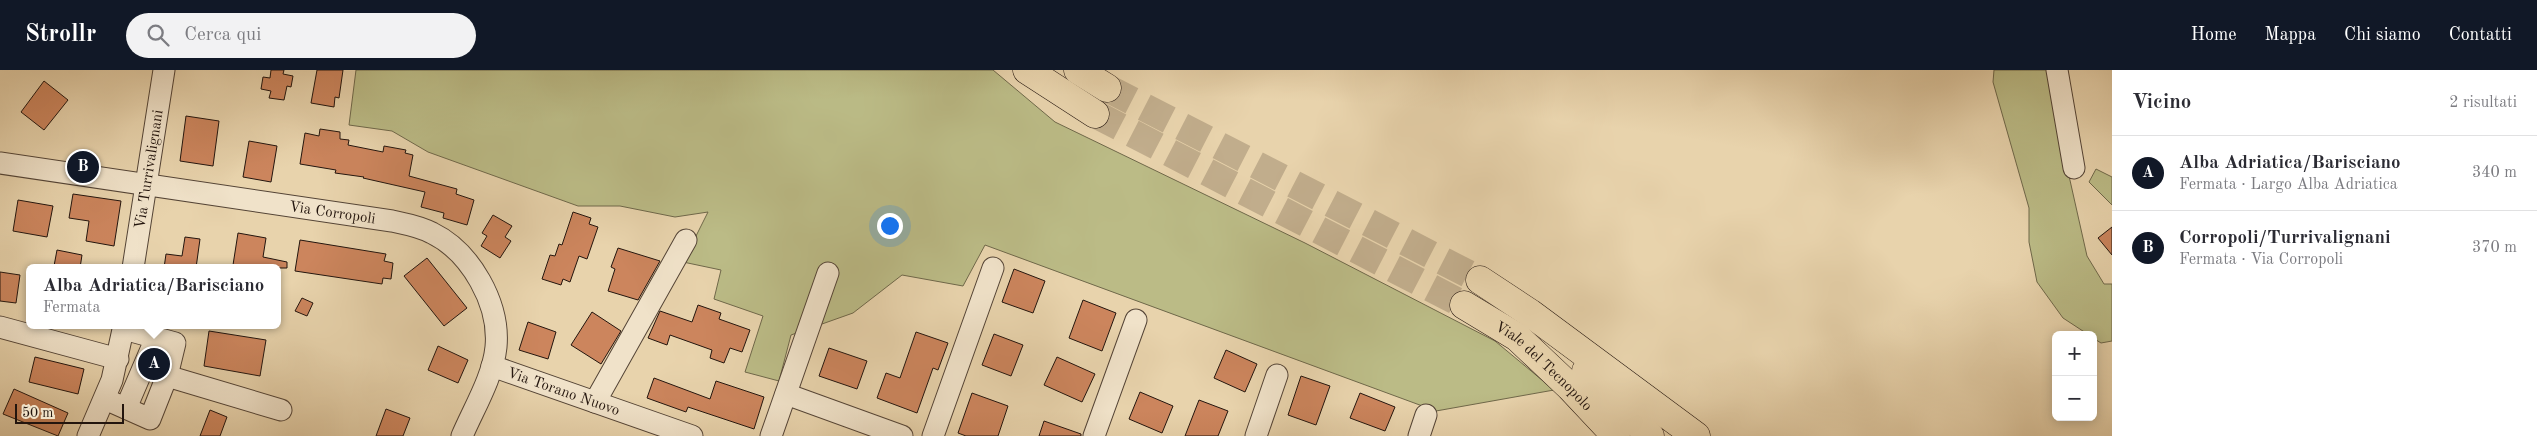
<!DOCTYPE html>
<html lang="it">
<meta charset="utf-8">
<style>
:root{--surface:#fff;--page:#f2f2f3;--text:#2b2b33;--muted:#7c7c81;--line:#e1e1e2;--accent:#111827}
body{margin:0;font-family:"Old Standard TT",serif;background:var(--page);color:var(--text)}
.controls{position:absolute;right:15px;bottom:15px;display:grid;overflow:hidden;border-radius:8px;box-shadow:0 2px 12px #0003}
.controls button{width:45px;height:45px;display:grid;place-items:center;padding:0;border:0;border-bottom:1px solid var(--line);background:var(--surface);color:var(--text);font:25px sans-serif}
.scale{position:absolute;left:15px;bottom:12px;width:109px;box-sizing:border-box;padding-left:5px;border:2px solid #23150e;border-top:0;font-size:14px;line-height:18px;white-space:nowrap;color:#23150e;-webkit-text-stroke:4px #f0e2c9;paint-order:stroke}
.you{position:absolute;left:889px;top:155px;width:18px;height:18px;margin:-12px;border:4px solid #fff;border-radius:50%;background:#1a73e8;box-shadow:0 0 0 8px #1a73e833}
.badge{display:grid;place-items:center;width:32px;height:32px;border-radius:50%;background:var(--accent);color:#fff;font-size:16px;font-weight:700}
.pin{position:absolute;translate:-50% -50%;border:2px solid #fff;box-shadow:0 1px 5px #0006}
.popup{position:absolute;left:26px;top:194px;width:255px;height:65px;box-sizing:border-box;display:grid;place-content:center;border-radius:8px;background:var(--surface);filter:drop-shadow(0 1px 4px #0005);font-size:16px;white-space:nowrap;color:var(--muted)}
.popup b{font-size:19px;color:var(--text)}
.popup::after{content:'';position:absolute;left:50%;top:100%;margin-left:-10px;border:10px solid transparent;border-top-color:var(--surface)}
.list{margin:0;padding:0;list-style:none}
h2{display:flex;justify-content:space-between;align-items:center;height:65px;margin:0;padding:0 20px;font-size:21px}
h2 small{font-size:16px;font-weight:400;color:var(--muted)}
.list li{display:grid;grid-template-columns:32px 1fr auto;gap:15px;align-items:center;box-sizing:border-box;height:75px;padding:0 20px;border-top:1px solid var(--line)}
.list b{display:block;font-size:19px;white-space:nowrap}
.list p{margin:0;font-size:16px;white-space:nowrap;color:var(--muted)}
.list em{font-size:16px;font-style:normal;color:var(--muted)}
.icon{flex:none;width:28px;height:28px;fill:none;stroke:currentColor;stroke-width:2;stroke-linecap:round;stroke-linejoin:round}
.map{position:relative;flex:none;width:2112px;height:366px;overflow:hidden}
header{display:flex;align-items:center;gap:30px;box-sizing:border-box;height:70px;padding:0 25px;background:var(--accent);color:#fff}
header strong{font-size:24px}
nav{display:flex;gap:28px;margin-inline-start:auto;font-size:18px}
.search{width:350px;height:45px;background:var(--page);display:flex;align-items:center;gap:12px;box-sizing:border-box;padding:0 18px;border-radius:28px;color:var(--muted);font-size:19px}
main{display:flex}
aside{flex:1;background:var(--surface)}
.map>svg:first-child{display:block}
.green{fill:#bbbb86;stroke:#6f684a}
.building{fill:#cc855d;stroke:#23150e}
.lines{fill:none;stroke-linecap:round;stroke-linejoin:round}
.highway-tunnel{stroke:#c1ad8c;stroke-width:28;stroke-dasharray:28 14;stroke-linecap:butt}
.minor-casing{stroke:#544436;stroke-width:23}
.highway-casing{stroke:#23150e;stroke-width:29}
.minor{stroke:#f0e2c9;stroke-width:21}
.highway{stroke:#e8d3ac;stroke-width:28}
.labels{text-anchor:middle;stroke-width:4;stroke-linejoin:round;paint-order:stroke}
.street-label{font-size:15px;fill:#23150e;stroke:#f0e2c9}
</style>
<header>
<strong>Strollr</strong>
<div class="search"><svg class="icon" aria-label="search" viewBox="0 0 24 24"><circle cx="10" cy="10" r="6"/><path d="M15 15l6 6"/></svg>Cerca qui</div>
<nav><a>Home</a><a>Mappa</a><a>Chi siamo</a><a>Contatti</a></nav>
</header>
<main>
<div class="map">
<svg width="2112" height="366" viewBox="0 0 2112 366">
<rect width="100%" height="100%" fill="#e8d3ac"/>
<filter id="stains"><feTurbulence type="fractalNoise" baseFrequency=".004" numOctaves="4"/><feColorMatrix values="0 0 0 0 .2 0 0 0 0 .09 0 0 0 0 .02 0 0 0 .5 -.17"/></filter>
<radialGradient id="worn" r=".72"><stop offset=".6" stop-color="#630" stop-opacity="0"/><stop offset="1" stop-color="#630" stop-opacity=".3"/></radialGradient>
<g class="green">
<polygon points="356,0 993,0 1055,52 1305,173 1495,271 1554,320 1436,341 985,175 963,216 902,205 853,243 791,265 779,311 745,302 763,246 714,229 721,200 683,192 708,142 675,147 620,136 578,136 428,82 392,61 349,55"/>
<polygon points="1994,0 2055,0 2067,97 2087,186 2104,214 2112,214 2112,271 2101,273 2093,268 2093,265 2089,265 2063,248 2037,212 2029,172 2029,138 1993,12"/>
<polygon points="2096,99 2112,107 2112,135 2089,112"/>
</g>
<g class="building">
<polygon points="271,0 284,0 283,4 293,6 291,17 287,16 284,30 269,28 271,21 261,19 263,7 270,8"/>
<polygon points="317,0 343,0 339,28 335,27 334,37 311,33"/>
<polygon points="44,11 68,30 44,60 21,42"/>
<polygon points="186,46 219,51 213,96 180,91"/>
<polygon points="320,59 340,62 340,69 349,70 348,75 383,82 384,76 406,80 405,83 413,85 409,106 457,119 456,124 474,130 467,155 443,148 444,143 421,137 425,122 363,108 364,107 335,103 336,100 300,94 305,63 319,66"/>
<polygon points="249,71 277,76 271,112 243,107"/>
<polygon points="73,124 121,131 114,176 86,171 89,151 69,148"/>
<polygon points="18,130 53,136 47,167 13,161"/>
<polygon points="573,142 591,148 589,154 598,157 587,189 579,186 570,212 563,209 561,215 542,209 550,185 555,186 559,174 562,175"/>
<polygon points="493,145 512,156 505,167 511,171 500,188 481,176 487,166 482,163"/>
<polygon points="2112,157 2112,185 2098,168"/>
<polygon points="238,163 266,168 263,187 287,192 287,198 252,198 233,195"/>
<polygon points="185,167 200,169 196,198 164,198 166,184 182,186"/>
<polygon points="300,170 386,184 384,191 393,193 391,209 383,208 382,214 295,201"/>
<polygon points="618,178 660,191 638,230 608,221 615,199 611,197"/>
<polygon points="57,180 82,185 80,198 54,196"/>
<polygon points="427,188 467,238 444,256 404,206"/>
<polygon points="1014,199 1045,211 1033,243 1002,232"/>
<polygon points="0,202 20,205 16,233 0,231"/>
<polygon points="302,228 313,233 307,246 295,241"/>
<polygon points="1083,230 1116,243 1102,281 1069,268"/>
<polygon points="698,235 721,243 719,249 750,260 742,282 730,278 724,293 710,288 712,280 670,265 667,275 648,268 660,241 692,252"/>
<polygon points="592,242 621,261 601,294 571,275"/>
<polygon points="528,252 556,262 548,289 519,280"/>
<polygon points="209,261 266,270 260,306 204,296"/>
<polygon points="916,262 948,273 938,300 933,298 917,343 877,328 886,303 900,308"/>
<polygon points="994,264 1023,275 1011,306 982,295"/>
<polygon points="438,276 468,290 458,313 428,300"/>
<polygon points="829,278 867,291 857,319 819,306"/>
<polygon points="1226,280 1257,294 1245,322 1214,308"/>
<polygon points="35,287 84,299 78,324 29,312"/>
<polygon points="1057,287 1095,304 1082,332 1044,315"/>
<polygon points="1301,306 1330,316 1316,355 1288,345"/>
<polygon points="654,308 710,329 716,311 764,327 754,359 688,337 686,342 647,328"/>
<polygon points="14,319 68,343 58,366 3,344"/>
<polygon points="1140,322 1173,336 1162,363 1129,349"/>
<polygon points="972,323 1008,336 998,366 966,366 958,363"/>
<polygon points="1360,323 1395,337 1385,361 1350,348"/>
<polygon points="1199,330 1228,341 1218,366 1185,366"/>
<polygon points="386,339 410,348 403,366 376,366"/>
<polygon points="210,340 227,347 220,366 200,366"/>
<polygon points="1044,351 1081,364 1081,366 1039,366"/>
</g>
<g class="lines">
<g class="highway-tunnel">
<polyline points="1107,18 1480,210"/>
<polyline points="1095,44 1464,235"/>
</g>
<g class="minor-casing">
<g id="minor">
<polyline points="2057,0 2074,98"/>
<path id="s1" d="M0,93L392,151C406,154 419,156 432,163C471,182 500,234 496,277C493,307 474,338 462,366"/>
<path id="s2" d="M133,198L164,0"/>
<polyline points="0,257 118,289"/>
<path id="s3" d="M492,296L692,366"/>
<polyline points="167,306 281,340"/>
<polyline points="786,324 902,366"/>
<polyline points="105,329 150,349 167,306 175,273 124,259"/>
<polyline points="595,332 686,170"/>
<polyline points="126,338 156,268"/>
<polyline points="88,366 112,310 124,255"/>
<polyline points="771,366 828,203"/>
<polyline points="933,366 993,198"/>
<polyline points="1094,366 1136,250"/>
<polyline points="1256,366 1277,305"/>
<polyline points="1419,366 1426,345"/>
</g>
</g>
<g class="highway-casing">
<g id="highway">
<polyline points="1027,0 1095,44"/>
<polyline points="1078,0 1107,18"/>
<polyline points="1480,210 1530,243 1696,366"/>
<path id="s4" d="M1464,235L1517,267L1570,317L1616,366"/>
<polyline points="1586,301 1650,366"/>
</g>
</g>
<use href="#minor" class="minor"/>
<use href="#highway" class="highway"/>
</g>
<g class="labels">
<g class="street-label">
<text dy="5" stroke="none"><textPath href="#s2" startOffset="100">Via Turrivalignani</textPath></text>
<text dy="5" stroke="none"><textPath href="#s1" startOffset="336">Via Corropoli</textPath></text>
<text dy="5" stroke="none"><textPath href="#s4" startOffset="101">Viale del Tecnopolo</textPath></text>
<text dy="5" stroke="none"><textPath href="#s3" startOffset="76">Via Torano Nuovo</textPath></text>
</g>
</g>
<rect width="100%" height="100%" filter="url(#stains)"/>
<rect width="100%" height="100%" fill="url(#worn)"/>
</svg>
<div class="controls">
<button>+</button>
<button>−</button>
</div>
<div class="scale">50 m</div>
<div class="you"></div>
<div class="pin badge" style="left:154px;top:294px">A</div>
<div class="popup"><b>Alba Adriatica/Barisciano</b>Fermata</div>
<div class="pin badge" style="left:83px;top:97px">B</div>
</div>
<aside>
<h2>Vicino<small>2 risultati</small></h2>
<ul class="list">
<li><span class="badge">A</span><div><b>Alba Adriatica/Barisciano</b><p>Fermata · Largo Alba Adriatica</p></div><em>340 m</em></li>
<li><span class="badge">B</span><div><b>Corropoli/Turrivalignani</b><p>Fermata · Via Corropoli</p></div><em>370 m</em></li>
</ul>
</aside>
</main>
